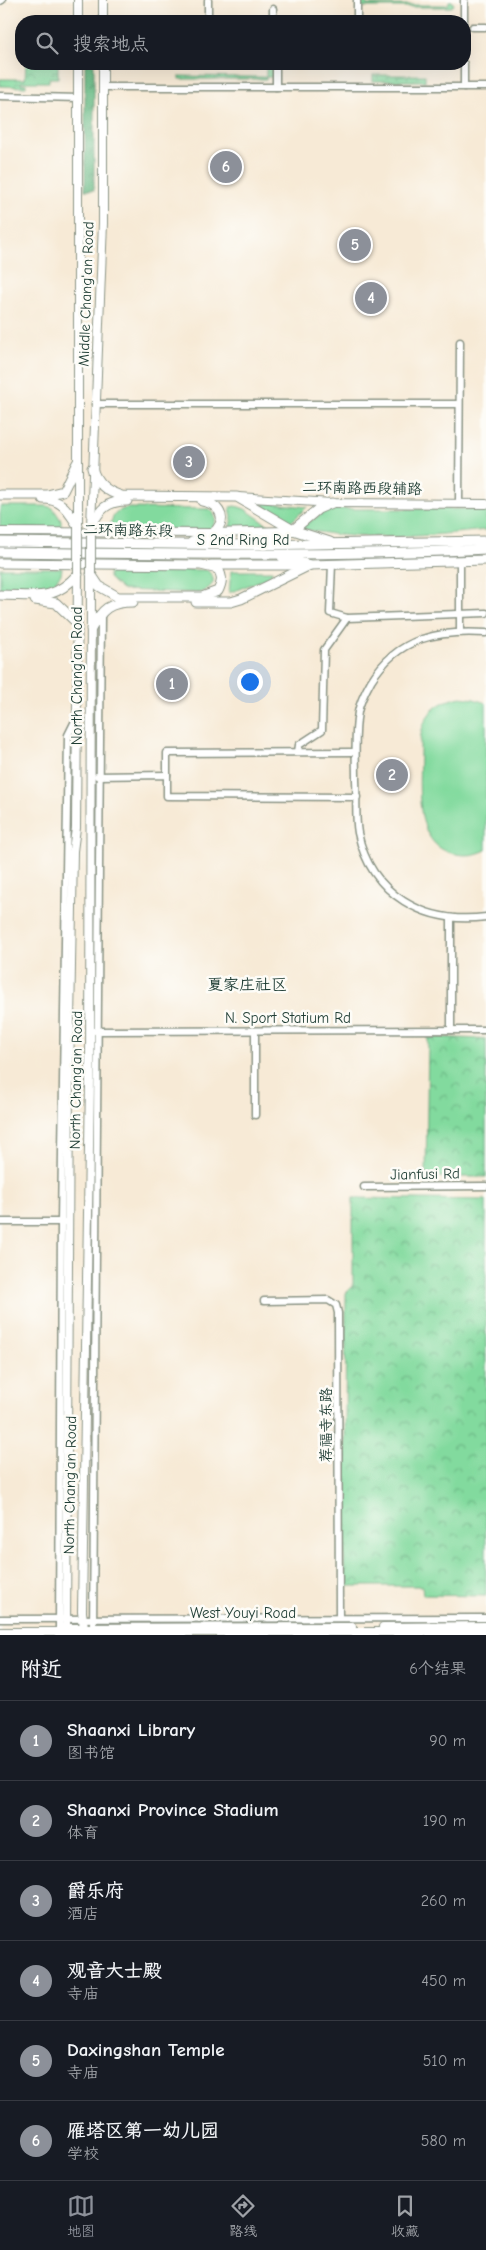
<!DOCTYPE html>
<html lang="zh">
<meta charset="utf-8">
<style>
:root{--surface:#171b24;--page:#242831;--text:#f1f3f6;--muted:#9ea1a6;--line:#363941;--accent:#8c9099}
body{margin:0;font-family:"Comic Neue","LXGW WenKai TC",sans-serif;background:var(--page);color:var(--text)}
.you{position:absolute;left:249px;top:681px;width:18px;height:18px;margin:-12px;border:4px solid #fff;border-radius:50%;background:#1a73e8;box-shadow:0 0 0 8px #1a73e833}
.badge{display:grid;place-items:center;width:32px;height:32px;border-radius:50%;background:var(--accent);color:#fff;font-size:16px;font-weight:700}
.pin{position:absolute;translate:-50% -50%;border:2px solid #fff;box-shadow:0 1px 5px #0006}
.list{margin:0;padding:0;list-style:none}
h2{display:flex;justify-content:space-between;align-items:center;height:65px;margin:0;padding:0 20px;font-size:21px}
h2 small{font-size:16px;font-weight:400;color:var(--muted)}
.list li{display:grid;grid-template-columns:32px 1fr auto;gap:15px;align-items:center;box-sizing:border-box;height:80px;padding:0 20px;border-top:1px solid var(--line)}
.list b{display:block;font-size:19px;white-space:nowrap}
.list p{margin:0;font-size:16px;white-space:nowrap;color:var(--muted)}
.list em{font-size:16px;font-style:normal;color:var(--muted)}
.icon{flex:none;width:28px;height:28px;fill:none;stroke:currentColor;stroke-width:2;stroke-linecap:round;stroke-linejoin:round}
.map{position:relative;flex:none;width:486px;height:1635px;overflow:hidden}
.search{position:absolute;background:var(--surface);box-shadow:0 5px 20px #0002;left:15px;right:15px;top:15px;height:55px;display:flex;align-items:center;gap:12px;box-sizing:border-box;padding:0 18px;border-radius:20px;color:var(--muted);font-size:19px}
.sheet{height:545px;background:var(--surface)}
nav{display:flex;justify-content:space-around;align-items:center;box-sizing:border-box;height:70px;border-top:1px solid var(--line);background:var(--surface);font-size:14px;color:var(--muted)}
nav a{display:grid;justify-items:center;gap:2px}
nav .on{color:var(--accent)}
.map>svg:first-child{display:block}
.grass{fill:#82da9e;stroke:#508c69}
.forest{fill:url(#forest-crowns);stroke:#447c5c}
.park{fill:url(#park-crowns);stroke:#508c69}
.garden{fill:url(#garden-dots);stroke:#508c69}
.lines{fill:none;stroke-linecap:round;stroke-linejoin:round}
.minor-casing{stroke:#8b9485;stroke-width:9}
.major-casing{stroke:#8b9485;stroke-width:10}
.highway-casing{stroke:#8b9485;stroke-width:11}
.minor{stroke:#fff;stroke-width:6}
.major{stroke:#fff;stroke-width:8}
.highway{stroke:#fff;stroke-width:9}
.major-bridge-casing{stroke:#8b9485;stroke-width:10;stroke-linecap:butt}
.major-bridge{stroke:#fff;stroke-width:8}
.labels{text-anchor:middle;stroke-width:5;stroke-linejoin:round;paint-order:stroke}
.street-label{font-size:15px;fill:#1f3d34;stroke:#fdfcf7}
.neighbourhood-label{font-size:16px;fill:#1f3d34;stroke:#fdfcf7}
</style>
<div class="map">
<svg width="486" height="1635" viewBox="0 0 486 1635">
<defs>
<pattern id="forest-crowns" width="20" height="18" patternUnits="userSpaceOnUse" patternTransform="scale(1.25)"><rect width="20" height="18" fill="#69ba85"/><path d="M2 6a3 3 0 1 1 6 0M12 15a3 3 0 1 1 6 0" fill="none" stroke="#56986e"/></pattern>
<pattern id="park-crowns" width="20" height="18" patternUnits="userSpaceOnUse" patternTransform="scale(1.25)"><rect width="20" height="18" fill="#82da9e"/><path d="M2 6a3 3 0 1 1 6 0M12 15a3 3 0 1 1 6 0" fill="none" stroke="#6ab282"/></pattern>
<pattern id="garden-dots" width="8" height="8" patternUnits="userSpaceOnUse" patternTransform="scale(1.25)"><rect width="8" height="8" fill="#82da9e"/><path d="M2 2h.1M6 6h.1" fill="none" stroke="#6ab282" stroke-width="1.8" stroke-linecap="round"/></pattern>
</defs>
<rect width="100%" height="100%" fill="#fdfcf7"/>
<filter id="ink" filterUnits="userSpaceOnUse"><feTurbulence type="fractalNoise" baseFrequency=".02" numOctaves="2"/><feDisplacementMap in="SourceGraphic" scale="10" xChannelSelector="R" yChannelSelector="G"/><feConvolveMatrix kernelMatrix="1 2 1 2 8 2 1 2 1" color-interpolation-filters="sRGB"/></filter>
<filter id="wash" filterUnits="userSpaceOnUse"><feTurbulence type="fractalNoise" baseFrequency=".0096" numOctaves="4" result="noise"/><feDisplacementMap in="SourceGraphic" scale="20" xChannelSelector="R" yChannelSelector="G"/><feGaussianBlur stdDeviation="1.12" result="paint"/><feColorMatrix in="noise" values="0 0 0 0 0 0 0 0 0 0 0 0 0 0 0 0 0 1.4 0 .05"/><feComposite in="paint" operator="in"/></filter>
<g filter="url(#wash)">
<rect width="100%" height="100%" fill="#f7ead6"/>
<g class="grass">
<polygon points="360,1 366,1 367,5 448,5 449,1 452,1 454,5 451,7 361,7"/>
<polygon points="263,502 307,507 289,524 264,508"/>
<polygon points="0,506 46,506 53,508 61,520 61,529 0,529"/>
<polygon points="236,506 245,509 271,527 269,530 232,530 230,527 232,517 230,507"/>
<path d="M127,508L210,509C218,517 217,525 207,531L110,529C111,517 115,511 127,508Z"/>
<path d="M329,509H486V530C425,536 360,543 300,528Z"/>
<polygon points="0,568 62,568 61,574 51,587 36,590 0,590"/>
<path d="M109,569L207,570C219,581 212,587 200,593L122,590L109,578Z"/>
<polygon points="231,571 273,571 269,577 229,593"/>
<path d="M461,697L474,699L486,703V850C476,855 467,856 456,854C409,847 421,777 420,743C422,716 434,702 461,697Z"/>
</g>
<rect class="forest" x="85" y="64" width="9" height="126"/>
<g class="park">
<polygon points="26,64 58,64 58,78 49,78 49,82 21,82 21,84 26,84 26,87 0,86 0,79 25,79"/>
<polygon points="252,64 274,64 274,77 266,77 266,79 179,79 179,76 266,77 266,66 252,66"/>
<polygon points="428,1037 486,1039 486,1177 426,1177"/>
<polygon points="353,1198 486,1200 486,1596 423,1595 422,1586 344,1586 346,1293 353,1286"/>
</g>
<rect class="garden" x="373" y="75" width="52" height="6"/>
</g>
<g filter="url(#ink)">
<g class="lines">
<g class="minor-casing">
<g id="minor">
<polyline points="208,0 208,21"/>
<polyline points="357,0 357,21"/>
<polyline points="464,0 464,21"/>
<polyline points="0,1 2,0"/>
<polyline points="273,9 273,21"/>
<polyline points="473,27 486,27"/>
<polyline points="276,64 276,87"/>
<polyline points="464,64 464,87"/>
<polyline points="103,87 486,87"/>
<polyline points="0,96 78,98"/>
<polyline points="95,404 459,404"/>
<polyline points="459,504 460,342"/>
<polyline points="460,561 460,632"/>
<polyline points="332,564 330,613 347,618"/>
<path d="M486,633C438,630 398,637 371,681C366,690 360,701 358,712C354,734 356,758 356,780C357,797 355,817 358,833C371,895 425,925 486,917"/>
<polyline points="298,752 299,745 322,730 324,650 347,618 486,613"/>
<polyline points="167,775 167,753 355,752"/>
<polyline points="97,776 167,775 167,796 357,797"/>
<polyline points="451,918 451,1030"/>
<polyline points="95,1031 486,1030"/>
<polyline points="255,1031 255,1115"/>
<polyline points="364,1187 486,1186"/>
<polyline points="0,1222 64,1222"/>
<polyline points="264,1301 328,1300 336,1305 338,1313 339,1618"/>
<polyline points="0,1619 486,1618"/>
<polyline points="59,1631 61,1222 68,735 76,719"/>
<polyline points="93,1631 101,614"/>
</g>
</g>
<g class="major-casing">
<g id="major">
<polyline points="78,0 78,21"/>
<polyline points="103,0 103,21"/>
<polyline points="78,64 78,526"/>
<polyline points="238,497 332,503 486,504"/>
<polyline points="91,526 103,223 103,64"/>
<polyline points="0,532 213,533 286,531"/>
<polyline points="383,1627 486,1626"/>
<polyline points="61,1628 352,1627"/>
<polyline points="0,1632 486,1632"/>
<polyline points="66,1635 69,1080 73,851 76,828 78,574"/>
<polyline points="85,1635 82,1612 90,1080 91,574"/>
</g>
</g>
<g class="highway-casing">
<g id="highway">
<path d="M92,468C96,483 107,492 122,496L237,497L293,530L330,542"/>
<polyline points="0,495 47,495 63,491 77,463"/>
<path d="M43,499C62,499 68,511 78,526"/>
<path d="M91,526C100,509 107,501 127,501"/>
<polyline points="0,542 255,545 486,541"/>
<path d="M192,542C201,540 211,537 217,529C228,516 216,503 202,501"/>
<polyline points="260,543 293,530 318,509 332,503"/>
<path d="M0,552C162,554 324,557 486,549"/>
<polyline points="282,557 310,565 486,560"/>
<path d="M0,563L201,565L218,569C223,577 222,583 218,591L202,597H118L99,586L91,574"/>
<polyline points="211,565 298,565"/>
<path d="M0,595C35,595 52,603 78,574"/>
<polyline points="35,600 56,603 77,623"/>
<polyline points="196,602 231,602 241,599 310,565"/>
<path d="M91,629C102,609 109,602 133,602"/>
</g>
</g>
<use href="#minor" class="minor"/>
<use href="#major" class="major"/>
<use href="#highway" class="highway"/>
<g class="major-bridge-casing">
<g id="major-bridge">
<polyline points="78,574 78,526"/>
<polyline points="91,574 91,526"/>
</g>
</g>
<use href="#major-bridge" class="major-bridge"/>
</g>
</g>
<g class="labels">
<g class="street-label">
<text transform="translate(86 294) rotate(-88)" y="5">Middle Chang'an Road</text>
<text transform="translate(362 488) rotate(1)" y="5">二环南路西段辅路</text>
<text transform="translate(128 530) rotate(1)" y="5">二环南路东段</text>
<text x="243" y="545">S 2nd Ring Rd</text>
<text transform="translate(77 676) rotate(-90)" y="5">North Chang'an Road</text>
<text x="288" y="1023">N. Sport Statium Rd</text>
<text transform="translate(76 1080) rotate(-89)" y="5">North Chang'an Road</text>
<text transform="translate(425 1174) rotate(-1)" y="5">Jianfusi Rd</text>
<text transform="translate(326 1425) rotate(-90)" y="5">荐福寺东路</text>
<text transform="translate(70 1485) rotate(-89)" y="5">North Chang'an Road</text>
<text x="243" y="1618">West Youyi Road</text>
</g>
<g class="neighbourhood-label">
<text x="247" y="990">夏家庄社区</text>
</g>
</g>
</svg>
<div class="you"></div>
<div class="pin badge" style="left:172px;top:684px">1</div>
<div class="pin badge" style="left:392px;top:775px">2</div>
<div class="pin badge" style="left:189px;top:462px">3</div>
<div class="pin badge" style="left:371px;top:298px">4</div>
<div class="pin badge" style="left:355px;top:245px">5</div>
<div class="pin badge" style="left:226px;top:167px">6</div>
<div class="search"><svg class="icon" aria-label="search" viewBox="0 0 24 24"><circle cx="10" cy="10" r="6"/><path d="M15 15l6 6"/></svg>搜索地点</div>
</div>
<section class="sheet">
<h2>附近<small>6个结果</small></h2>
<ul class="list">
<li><span class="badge">1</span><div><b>Shaanxi Library</b><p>图书馆</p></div><em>90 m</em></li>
<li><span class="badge">2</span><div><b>Shaanxi Province Stadium</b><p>体育</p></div><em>190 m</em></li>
<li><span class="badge">3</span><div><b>爵乐府</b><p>酒店</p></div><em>260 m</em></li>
<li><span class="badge">4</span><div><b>观音大士殿</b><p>寺庙</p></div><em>450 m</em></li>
<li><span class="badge">5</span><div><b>Daxingshan Temple</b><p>寺庙</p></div><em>510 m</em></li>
<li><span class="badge">6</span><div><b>雁塔区第一幼儿园</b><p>学校</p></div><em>580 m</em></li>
</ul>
</section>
<nav>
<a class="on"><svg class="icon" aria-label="map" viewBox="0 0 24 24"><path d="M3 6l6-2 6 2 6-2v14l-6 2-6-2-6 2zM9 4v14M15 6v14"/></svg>地图</a>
<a><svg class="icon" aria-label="directions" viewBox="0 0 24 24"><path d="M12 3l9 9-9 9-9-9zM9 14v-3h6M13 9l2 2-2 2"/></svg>路线</a>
<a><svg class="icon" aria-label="saved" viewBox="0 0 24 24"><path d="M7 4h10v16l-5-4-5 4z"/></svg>收藏</a>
</nav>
